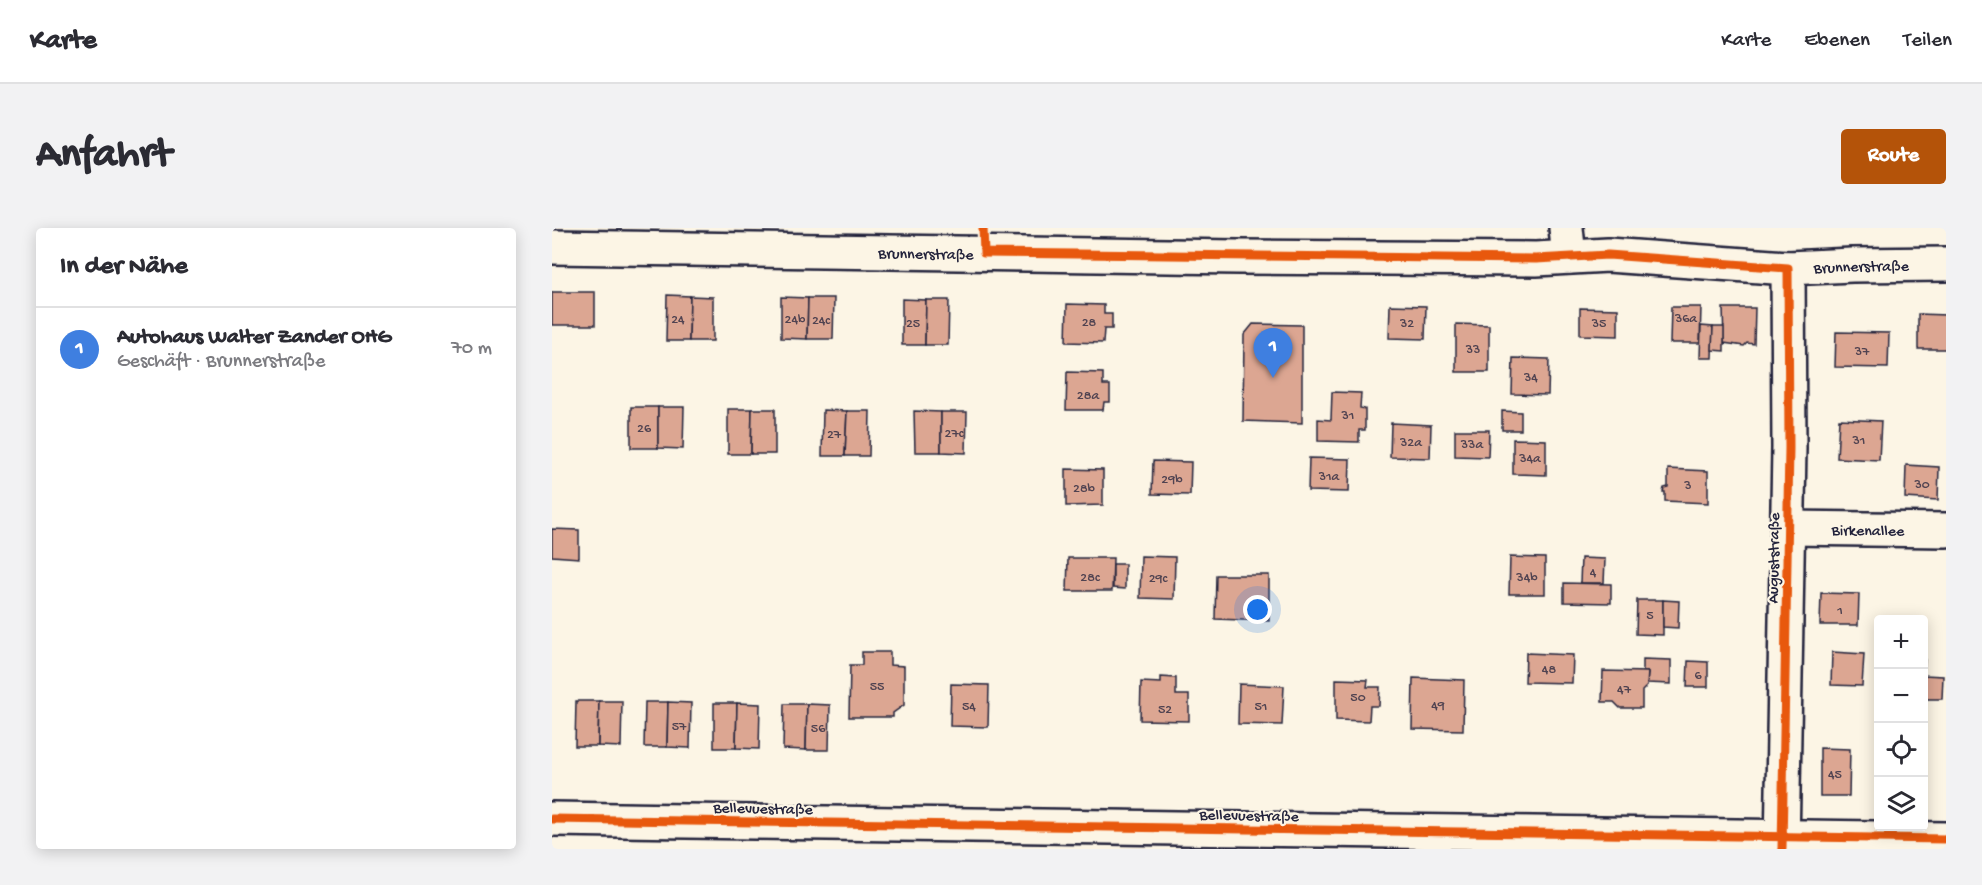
<!DOCTYPE html>
<html lang="de">
<meta charset="utf-8">
<style>
:root{--surface:#fff;--page:#f2f2f3;--text:#2b2b33;--muted:#7c7c81;--line:#e1e1e2;--accent:#b45309}
body{margin:0;font-family:"Gochi Hand",sans-serif;background:var(--page);color:var(--text)}
.controls{position:absolute;right:18px;bottom:18px;display:grid;overflow:hidden;border-radius:6px;box-shadow:0 3px 15px #0003}
.controls button{width:54px;height:54px;display:grid;place-items:center;padding:0;border:0;border-bottom:2px solid var(--line);background:var(--surface);color:var(--text);font:30px sans-serif}
.you{position:absolute;left:706px;top:382px;width:21px;height:21px;margin:-15px;border:4px solid #fff;border-radius:50%;background:#1a73e8;box-shadow:0 0 0 9px #1a73e833}
.badge{display:grid;place-items:center;width:39px;height:39px;border-radius:50%;background:var(--accent);color:#fff;font-size:20px;font-weight:700}
.pin{position:absolute;translate:-50% -50px;filter:drop-shadow(0 2px 3px #0008)}
.pin::after{content:'';position:absolute;top:32px;width:21px;height:18px;background:inherit;clip-path:polygon(0 0,100% 0,50% 100%)}
.list{margin:0;padding:0;list-style:none}
h2{display:flex;justify-content:space-between;align-items:center;height:78px;margin:0;padding:0 24px;font-size:26px}
h2 small{font-size:20px;font-weight:400;color:var(--muted)}
.list li{display:grid;grid-template-columns:39px 1fr auto;gap:18px;align-items:center;box-sizing:border-box;height:84px;padding:0 24px;border-top:2px solid var(--line)}
.list b{display:block;font-size:22px;white-space:nowrap}
.list p{margin:0;font-size:20px;white-space:nowrap;color:var(--muted)}
.list em{font-size:20px;font-style:normal;color:var(--muted)}
.icon{flex:none;width:33px;height:33px;fill:none;stroke:currentColor;stroke-width:2;stroke-linecap:round;stroke-linejoin:round}
.map{position:relative;flex:none;width:1394px;height:621px;overflow:hidden;border-radius:6px}
header{display:flex;align-items:center;gap:36px;box-sizing:border-box;height:84px;padding:0 30px;background:var(--surface);border-bottom:2px solid var(--line)}
header strong{font-size:28px}
nav{display:flex;gap:33px;margin-inline-start:auto;font-size:21px}
.intro{display:flex;align-items:center;justify-content:space-between;box-sizing:border-box;height:144px;padding:0 36px}
h1{margin:0;font-size:42px}
.button{padding:15px 27px;border-radius:6px;background:var(--accent);color:#fff;font-size:21px;font-weight:700}
main{display:flex;gap:36px;padding:0 36px}
aside{flex:1;background:var(--surface);border-radius:6px;box-shadow:0 3px 15px #0003}
.map>svg:first-child{display:block}
.building{fill:#dca692;stroke:#22223b;stroke-width:1.5}
.lines{fill:none;stroke-linecap:round;stroke-linejoin:round}
.minor-casing{stroke:#22223b;stroke-width:38}
.minor{stroke:#fcf5e5;stroke-width:33}
.cycleway-casing{stroke:#fcf5e5;stroke-width:13}
.cycleway{stroke:#e8590c;stroke-width:9}
.labels{text-anchor:middle;stroke-width:4.5;stroke-linejoin:round;paint-order:stroke}
.number-label{font-size:14px;fill:#504351}
.street-label{font-size:16px;fill:#22223b;stroke:#fcf5e5}
</style>
<header>
<strong>Karte</strong>
<nav><a>Karte</a><a>Ebenen</a><a>Teilen</a></nav>
</header>
<div class="intro"><h1>Anfahrt</h1><a class="button">Route</a></div>
<main>
<aside>
<h2>In der Nähe<small></small></h2>
<ul class="list">
<li><span class="badge" style="background:#3f7fe0">1</span><div><b>Autohaus Walter Zander OHG</b><p>Geschäft · Brunnerstraße</p></div><em>70 m</em></li>
</ul>
</aside>
<div class="map">
<svg width="1394" height="621" viewBox="0 0 1394 621">
<rect width="100%" height="100%" fill="#fcf5e5"/>
<filter id="ink" filterUnits="userSpaceOnUse"><feTurbulence type="fractalNoise" baseFrequency=".0167" numOctaves="2"/><feDisplacementMap in="SourceGraphic" scale="12" xChannelSelector="R" yChannelSelector="G"/><feConvolveMatrix kernelMatrix="1 2 1 2 8 2 1 2 1" color-interpolation-filters="sRGB"/></filter>
<g filter="url(#ink)">
<g class="building">
<rect x="0" y="64" width="43" height="33"/>
<polygon points="115,67 138,68 137,113 114,113"/>
<polygon points="138,68 161,69 161,113 137,113"/>
<polygon points="229,69 256,70 255,111 229,110"/>
<polygon points="256,70 282,70 281,111 255,111"/>
<polygon points="350,71 374,72 373,117 350,117"/>
<polygon points="374,72 397,72 396,117 373,117"/>
<polygon points="515,76 552,77 552,86 560,86 560,101 552,101 551,115 514,114"/>
<polygon points="838,77 874,78 873,111 837,110"/>
<polygon points="1119,79 1149,79 1148,115 1118,115"/>
<polygon points="1028,80 1066,81 1066,108 1028,107"/>
<polygon points="1171,80 1203,80 1202,116 1195,115 1192,118 1172,115"/>
<polygon points="1366,86 1394,87 1394,121 1366,121"/>
<polygon points="701,96 750,97 750,195 691,193 692,107"/>
<polygon points="904,96 937,97 937,144 904,144"/>
<polygon points="1149,98 1161,99 1160,130 1148,130"/>
<polygon points="1161,99 1172,99 1172,123 1160,122"/>
<polygon points="1284,104 1337,105 1336,140 1283,139"/>
<polygon points="961,130 997,131 996,167 960,166"/>
<polygon points="515,144 551,145 551,157 558,157 558,174 552,174 551,182 514,182"/>
<polygon points="780,164 809,165 808,180 813,181 813,202 807,202 807,214 766,213 766,191 779,192"/>
<rect x="79" y="179" width="27" height="41"/>
<polygon points="106,179 132,179 131,221 106,220"/>
<polygon points="176,181 200,181 199,226 176,226"/>
<polygon points="200,181 223,181 223,226 199,226"/>
<polygon points="271,182 295,183 293,228 270,228"/>
<polygon points="295,183 318,183 317,228 293,228"/>
<polygon points="362,183 389,184 389,224 363,224"/>
<polygon points="950,183 969,184 969,202 950,202"/>
<polygon points="389,184 415,184 414,225 389,224"/>
<polygon points="1287,191 1329,193 1327,232 1285,230"/>
<polygon points="839,195 879,197 878,230 838,229"/>
<polygon points="903,202 937,202 936,229 903,228"/>
<polygon points="961,211 994,212 994,247 961,246"/>
<polygon points="757,230 798,231 797,264 756,263"/>
<polygon points="601,233 639,234 638,267 600,266"/>
<polygon points="1354,237 1387,239 1386,272 1353,270"/>
<polygon points="514,241 551,242 551,277 514,278"/>
<polygon points="1116,241 1156,243 1156,275 1113,273 1113,264 1111,264 1112,260 1116,259"/>
<polygon points="0,301 27,302 27,330 0,328"/>
<polygon points="589,328 623,329 622,371 588,370"/>
<polygon points="958,329 993,330 993,366 957,366"/>
<polygon points="516,330 561,330 560,363 515,363"/>
<polygon points="1029,330 1053,331 1052,355 1028,355"/>
<polygon points="561,336 573,336 573,361 561,360"/>
<polygon points="664,347 717,347 717,393 663,391"/>
<polygon points="1012,355 1059,356 1059,375 1012,374"/>
<polygon points="1269,365 1307,366 1306,397 1268,397"/>
<polygon points="1085,372 1111,372 1111,407 1084,406"/>
<polygon points="1111,372 1127,373 1126,400 1111,399"/>
<polygon points="310,424 338,424 338,437 352,438 352,477 341,485 341,489 297,489 298,437 310,437"/>
<polygon points="1280,424 1312,426 1310,458 1279,457"/>
<polygon points="974,425 1021,427 1020,455 973,454"/>
<polygon points="1372,427 1373,427 1372,447 1391,448 1390,471 1372,471"/>
<polygon points="1091,431 1119,432 1119,456 1095,455 1096,444 1091,444"/>
<polygon points="1136,433 1156,434 1156,459 1135,459"/>
<polygon points="1051,443 1096,444 1095,458 1090,463 1090,480 1068,480 1062,474 1050,474"/>
<polygon points="609,449 624,450 624,467 637,467 637,493 588,492 589,454 609,455"/>
<polygon points="861,450 912,452 911,502 860,501"/>
<polygon points="784,451 816,452 815,459 828,459 827,478 818,478 817,493 784,492"/>
<polygon points="399,456 437,457 436,499 398,498"/>
<polygon points="687,456 732,458 730,497 686,496"/>
<polygon points="24,473 47,473 46,518 23,518"/>
<polygon points="47,473 70,473 69,519 46,518"/>
<polygon points="93,474 116,474 115,519 92,519"/>
<polygon points="116,474 139,475 138,520 115,519"/>
<polygon points="162,475 185,475 184,520 162,520"/>
<polygon points="185,475 208,476 207,521 184,520"/>
<polygon points="232,476 255,476 254,522 231,521"/>
<polygon points="255,476 278,477 277,522 254,522"/>
<polygon points="1268,520 1298,521 1297,568 1268,568"/>
</g>
<g class="lines">
<g class="minor-casing">
<g id="minor">
<polyline points="1014,0 1017,29"/>
<path id="s1" d="M0,19L686,29L984,31L1056,27L1236,40L1300,37L1394,36"/>
<path id="s2" d="M1236,300L1394,302"/>
<polyline points="0,591 1394,611"/>
<polyline points="1230,621 1237,220 1236,40"/>
</g>
</g>
<use href="#minor" class="minor"/>
<g class="cycleway-casing">
<g id="cycleway">
<polyline points="431,0 432,25 984,31 1056,27 1236,40 1237,220 1230,621"/>
<polyline points="0,591 1394,611"/>
</g>
</g>
<use href="#cycleway" class="cycleway"/>
</g>
</g>
<g class="labels">
<g class="number-label">
<text x="1134" y="94">36a</text>
<text x="126" y="95">24</text>
<text x="243" y="95">24b</text>
<text x="269" y="96">24c</text>
<text x="537" y="98">28</text>
<text x="361" y="99">25</text>
<text x="855" y="99">32</text>
<text x="1047" y="99">35</text>
<text x="921" y="125">33</text>
<text x="1310" y="127">37</text>
<text x="979" y="153">34</text>
<text x="536" y="171">28a</text>
<text x="796" y="191">31</text>
<text x="92" y="204">26</text>
<text x="402" y="209">27c</text>
<text x="282" y="210">27</text>
<text x="1307" y="216">31</text>
<text x="859" y="218">32a</text>
<text x="920" y="220">33a</text>
<text x="978" y="234">34a</text>
<text x="777" y="252">31a</text>
<text x="620" y="255">29b</text>
<text x="1370" y="260">30</text>
<text x="1136" y="261">3</text>
<text x="532" y="264">28b</text>
<text x="1041" y="348">4</text>
<text x="538" y="353">28c</text>
<text x="975" y="353">34b</text>
<text x="606" y="354">29c</text>
<text x="1288" y="386">1</text>
<text x="1098" y="391">5</text>
<text x="997" y="445">48</text>
<text x="1146" y="451">6</text>
<text x="325" y="462">55</text>
<text x="1072" y="465">47</text>
<text x="806" y="473">50</text>
<text x="886" y="481">49</text>
<text x="417" y="482">54</text>
<text x="709" y="482">51</text>
<text x="613" y="485">52</text>
<text x="127" y="502">57</text>
<text x="266" y="504">56</text>
<text x="1283" y="550">45</text>
</g>
<g class="street-label">
<text dy="6" stroke="none"><textPath href="#s1" startOffset="374">Brunnerstraße</textPath></text>
<text dy="6" stroke="none"><textPath href="#s1" startOffset="1310">Brunnerstraße</textPath></text>
<text dy="6" stroke="none"><textPath href="#s2" startOffset="80">Birkenallee</textPath></text>
<text transform="translate(1220 330) rotate(-89)" y="6">Auguststraße</text>
<text transform="translate(211 579) rotate(1)" y="6">Bellevuestraße</text>
<text transform="translate(697 586) rotate(1)" y="6">Bellevuestraße</text>
</g>
</g>
</svg>
<div class="controls">
<button>+</button>
<button>−</button>
<button><svg class="icon" aria-label="locate" viewBox="0 0 24 24"><circle cx="12" cy="12" r="6"/><path d="M12 2v4M12 18v4M2 12h4M18 12h4"/></svg></button>
<button><svg class="icon" aria-label="layers" viewBox="0 0 24 24"><path d="M12 4l9 5-9 5-9-5zM3 14l9 5 9-5"/></svg></button>
</div>
<div class="you"></div>
<div class="pin badge" style="left:721px;top:150px;background:#3f7fe0">1</div>
</div>
</main>
